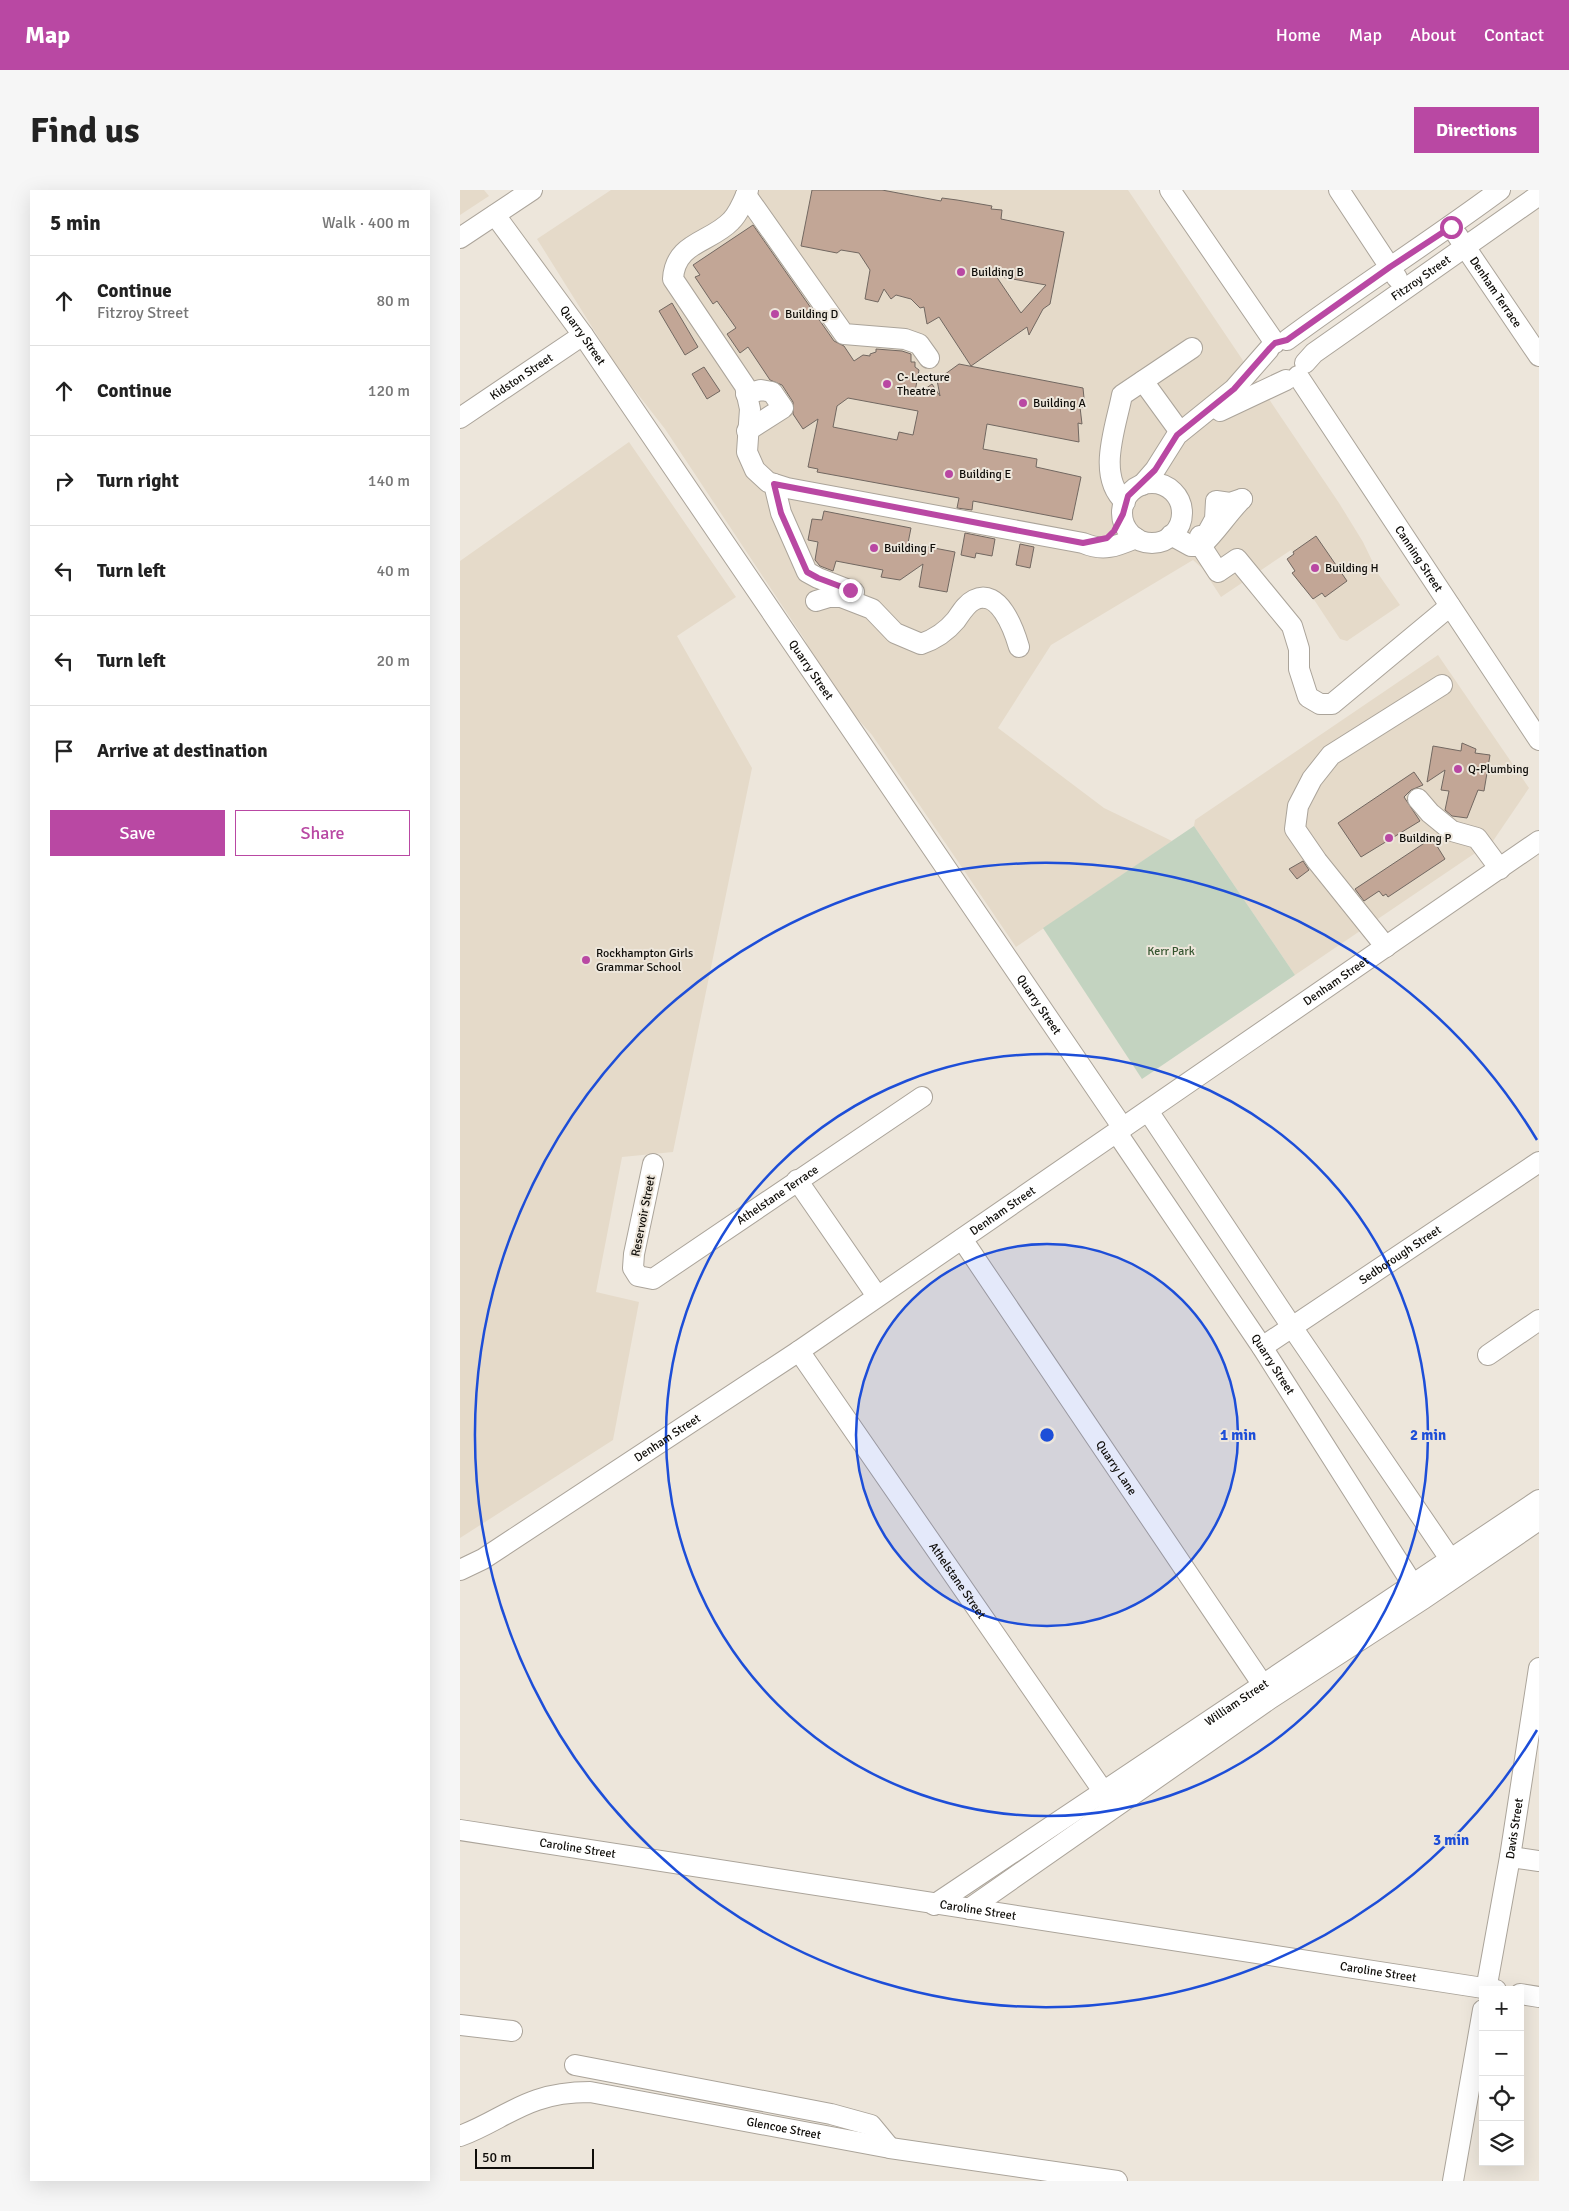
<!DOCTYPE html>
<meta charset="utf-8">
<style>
:root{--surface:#fff;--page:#f6f6f6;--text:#222;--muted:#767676;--line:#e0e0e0;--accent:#b948a3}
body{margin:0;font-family:Signika,sans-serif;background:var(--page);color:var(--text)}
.controls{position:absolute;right:15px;bottom:15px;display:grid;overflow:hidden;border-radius:0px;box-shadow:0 5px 20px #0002}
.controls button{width:45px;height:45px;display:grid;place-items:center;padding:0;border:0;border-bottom:1px solid var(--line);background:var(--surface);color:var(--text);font:25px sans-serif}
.scale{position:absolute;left:15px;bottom:12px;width:119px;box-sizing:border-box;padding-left:5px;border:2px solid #0f0d09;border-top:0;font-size:14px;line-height:18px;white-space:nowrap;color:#0f0d09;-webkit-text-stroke:4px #ede6db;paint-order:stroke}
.stop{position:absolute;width:15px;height:15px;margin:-11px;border:4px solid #b948a3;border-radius:50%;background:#fff}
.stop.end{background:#b948a3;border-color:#fff;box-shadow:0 1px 5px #0008}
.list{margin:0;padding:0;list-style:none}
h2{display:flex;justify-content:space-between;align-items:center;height:65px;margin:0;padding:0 20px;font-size:21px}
h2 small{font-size:16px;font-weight:400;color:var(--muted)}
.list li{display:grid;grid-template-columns:32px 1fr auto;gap:15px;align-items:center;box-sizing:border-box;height:90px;padding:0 20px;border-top:1px solid var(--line)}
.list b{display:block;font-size:19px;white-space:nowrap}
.list p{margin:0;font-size:16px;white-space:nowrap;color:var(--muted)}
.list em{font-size:16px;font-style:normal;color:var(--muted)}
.actions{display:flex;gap:10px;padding:15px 20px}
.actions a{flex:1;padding:11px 0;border:1px solid var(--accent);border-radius:0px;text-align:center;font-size:18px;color:var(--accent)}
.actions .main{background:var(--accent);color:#fff}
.icon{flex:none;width:28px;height:28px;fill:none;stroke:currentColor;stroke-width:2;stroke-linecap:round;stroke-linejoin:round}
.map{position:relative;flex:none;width:1079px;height:1991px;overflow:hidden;border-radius:0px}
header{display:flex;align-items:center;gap:30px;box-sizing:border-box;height:70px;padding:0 25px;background:var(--accent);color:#fff}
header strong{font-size:24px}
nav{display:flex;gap:28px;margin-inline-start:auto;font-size:18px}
.intro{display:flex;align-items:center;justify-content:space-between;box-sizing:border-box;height:120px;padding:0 30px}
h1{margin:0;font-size:35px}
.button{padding:12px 22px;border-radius:0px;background:var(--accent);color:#fff;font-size:18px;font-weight:700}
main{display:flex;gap:30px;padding:0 30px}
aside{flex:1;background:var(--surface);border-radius:0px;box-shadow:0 5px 20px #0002}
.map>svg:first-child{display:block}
.built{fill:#e5dac9}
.green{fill:#c3d3c0}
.building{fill:#c2a696;stroke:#726861;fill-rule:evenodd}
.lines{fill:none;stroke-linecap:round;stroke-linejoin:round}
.minor-casing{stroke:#aba49a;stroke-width:22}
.minor{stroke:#fff;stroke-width:20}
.route{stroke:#b948a3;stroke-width:6}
.ring{fill:none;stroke:#1d4ed8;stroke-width:2.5}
.poi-dot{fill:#b948a3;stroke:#ede6db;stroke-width:2}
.labels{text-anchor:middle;stroke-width:4;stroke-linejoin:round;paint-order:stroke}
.poi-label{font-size:12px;fill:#0f0d09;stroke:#ede6db;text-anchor:start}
.street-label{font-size:12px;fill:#0f0d09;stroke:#ede6db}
.park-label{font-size:12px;fill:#365530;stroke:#ede6db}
.centre{fill:#1d4ed8;stroke:#ede6db;stroke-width:2.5}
.ring-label{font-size:15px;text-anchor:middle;font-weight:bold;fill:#1d4ed8;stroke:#ede6db;stroke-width:4;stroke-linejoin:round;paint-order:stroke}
</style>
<header>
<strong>Map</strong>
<nav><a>Home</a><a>Map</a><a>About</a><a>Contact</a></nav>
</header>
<div class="intro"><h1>Find us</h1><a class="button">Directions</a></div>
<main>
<aside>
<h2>5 min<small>Walk · 400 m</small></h2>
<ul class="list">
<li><svg class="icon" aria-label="ahead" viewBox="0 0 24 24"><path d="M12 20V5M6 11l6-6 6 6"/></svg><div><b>Continue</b><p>Fitzroy Street</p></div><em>80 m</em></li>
<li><svg class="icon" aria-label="ahead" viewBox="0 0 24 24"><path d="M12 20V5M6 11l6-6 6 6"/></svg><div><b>Continue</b></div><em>120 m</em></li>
<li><svg class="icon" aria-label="right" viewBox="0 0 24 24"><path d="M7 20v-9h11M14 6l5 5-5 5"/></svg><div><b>Turn right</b></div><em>140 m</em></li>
<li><svg class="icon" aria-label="left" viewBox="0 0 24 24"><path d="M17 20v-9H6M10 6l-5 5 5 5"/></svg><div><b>Turn left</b></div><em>40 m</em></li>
<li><svg class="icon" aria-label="left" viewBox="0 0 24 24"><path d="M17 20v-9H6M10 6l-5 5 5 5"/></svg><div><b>Turn left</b></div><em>20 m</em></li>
<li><svg class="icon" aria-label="arrive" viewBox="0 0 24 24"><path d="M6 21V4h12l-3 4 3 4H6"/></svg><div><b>Arrive at destination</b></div></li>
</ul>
<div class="actions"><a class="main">Save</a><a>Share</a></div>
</aside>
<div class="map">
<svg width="1079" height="1991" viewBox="0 0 1079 1991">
<rect width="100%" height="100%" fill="#ede6db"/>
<g class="built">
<polygon points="0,0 24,0 29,6 0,25"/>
<polygon points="151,0 668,0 879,313 903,352 919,385 940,415 887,451 880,449 845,396 842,397 832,383 835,381 827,369 834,364 831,360 761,407 742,378 733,370 591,455 538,538 644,618 712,651 556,757 412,545 389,519 355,473 345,450 205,239 159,180 77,49"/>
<polygon points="169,252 276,407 217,446 292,578 213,962 162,967 136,1102 179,1112 153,1250 0,1348 0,371"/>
<polygon points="978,465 1069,598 1033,651 835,785 734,636 735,630"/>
</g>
<polygon class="green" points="734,636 835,785 682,889 583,738"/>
<g class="building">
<path d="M352,0H422L481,11L482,8L497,10L532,16L531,19L542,20L541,29L604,42L590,114L583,119L569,145L567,137L511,176L479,127L467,134L464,117L460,118L451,109L436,105L431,109L424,99L418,112L405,109L410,80L399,63L381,60L377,63L341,56ZM536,86L586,95L561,123Z"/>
<path d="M293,35L374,151L384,156L394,171L403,165L410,166V164L416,162V159L442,161L451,164V172H455V177L459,180L454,207L472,194L480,206L477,190L499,174L623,198L625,218L620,217L622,234L618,233L619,252L527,234L523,259L577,269L576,277L621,287L612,330L513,311L512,320L497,318L499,308L357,282L358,279L348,277L358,229L343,239L333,224V212L322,195L310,190L288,157L280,163L267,144L276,138L257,111L253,114L235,87L240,85L233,75ZM388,208L458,221L453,245L439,242L437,250L373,237L377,216Z"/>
<polygon points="212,113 238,157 225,165 199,121"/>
<polygon points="244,177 260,201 247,209 232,184"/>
<polygon points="364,321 451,338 448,353 495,362 487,402 459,397 463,374 440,390 421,387 423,380 376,371 373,381 360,376 355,370 358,352 348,350 352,329 362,330"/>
<polygon points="505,343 535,349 532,366 516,363 515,368 501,365"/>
<polygon points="856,346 887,391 865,407 862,403 853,409 832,383 835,381 827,369 834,364 833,362"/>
<polygon points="560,354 574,357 570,378 556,375"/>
<polygon points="1002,553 1016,559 1015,563 1030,565 1024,601 1018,600 1007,628 992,626 985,620 989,601 981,600 985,580 967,592 973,556 1001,561"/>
<polygon points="954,582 963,595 951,600 944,607 960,631 901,667 878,633"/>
<polygon points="972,648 985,669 928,707 926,704 923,706 919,701 904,711 895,699"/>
<polygon points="843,671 849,680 837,689 829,679"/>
</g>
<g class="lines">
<g class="minor-casing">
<g id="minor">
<path d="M288,0C284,10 279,23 271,31C250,53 215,52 213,89L285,196L290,219L287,262L295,280L308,292L327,298L623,353C644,362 657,356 676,348"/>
<polyline points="710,0 815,153"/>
<polyline points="879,0 937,88"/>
<polyline points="286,5 384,144 445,149 459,154 469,168"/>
<path id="s1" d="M35,25L123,145L663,938"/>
<path id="s2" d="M997,45L1079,166"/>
<polyline points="0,48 72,0"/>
<path d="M827,150C897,98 970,52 1040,0"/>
<path id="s3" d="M845,173L854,163L1079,5"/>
<path id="s4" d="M838,186L1079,550"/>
<polyline points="683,191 720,242"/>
<polyline points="286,204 301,200 312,202 323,218 287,241"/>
<polyline points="760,221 826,190"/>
<path id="s5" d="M0,228L123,145"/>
<circle cx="692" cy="323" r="30"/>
<polyline points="314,294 321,323 347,382 358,388 394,402"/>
<polyline points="682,295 695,280 717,245 774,199 809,159"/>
<path d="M665,312C636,286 656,237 662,205L732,158"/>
<polyline points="749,340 755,329 756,311 770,313 782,309"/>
<path d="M711,345L731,356H741C757,341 767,324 782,309"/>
<polyline points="740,346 741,356 758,382 777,369 832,436 839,459 839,479 848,507 860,514 872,514 990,416"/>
<path d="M356,411L369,407H381L412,419L435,443L461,454C476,449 486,442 496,430C501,423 506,414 514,410C539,397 554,440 559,457"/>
<polyline points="958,609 970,623 992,641 1017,648 1040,679"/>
<polyline points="926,757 857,671 835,639 838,616 852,589 871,565 982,495"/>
<polyline points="688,921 832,1137 997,1379"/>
<path id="s6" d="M657,943L802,1157L960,1406"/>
<path id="s7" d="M193,974L174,1064L173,1078L178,1086L193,1089L462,907"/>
<polyline points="337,990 417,1106"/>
<path id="s8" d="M502,1049L809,1504"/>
<path id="s9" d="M802,1157L1079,972"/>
<path id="s10" d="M339,1161L652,1614"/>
<polyline points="1028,1165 1079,1130"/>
<path id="s11" d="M0,1380L23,1369L339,1161L1079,651"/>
<path id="s12" d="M0,1640L1036,1800"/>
<polyline points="1050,1667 1079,1671"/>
<path id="s13" d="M474,1715L1079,1310"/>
<polyline points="509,1719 811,1508 963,1409 1079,1330"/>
<path id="s14" d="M1026,1800L1050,1667L1079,1478"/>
<polyline points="1060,1804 1079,1807"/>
<polyline points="0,1835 52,1841"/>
<polyline points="115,1875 371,1924 411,1935 430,1958"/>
<path id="s15" d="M0,1946C28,1936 50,1919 77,1910C94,1904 112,1902 130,1902L430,1958L657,1991"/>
<polyline points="993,1991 1023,1820"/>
</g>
</g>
<use href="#minor" class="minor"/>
</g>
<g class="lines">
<polyline class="route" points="390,400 358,388 347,382 321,323 314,294 623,353 647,348 654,341 663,324 668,306 695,280 717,245 774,199 810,158 815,153 827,150 930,77 991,37"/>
</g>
<circle cx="587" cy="1245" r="191" fill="#1d4ed8" fill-opacity=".12"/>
<g class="ring">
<circle cx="587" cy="1245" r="191"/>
<circle cx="587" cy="1245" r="381"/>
<path d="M1077 1540A572 572 0 1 1 1077 950"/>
</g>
<g class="poi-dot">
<circle cx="501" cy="82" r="5"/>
<circle cx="315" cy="124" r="5"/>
<circle cx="427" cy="194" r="5"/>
<circle cx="563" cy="213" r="5"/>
<circle cx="489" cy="284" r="5"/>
<circle cx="414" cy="358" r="5"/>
<circle cx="855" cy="378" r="5"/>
<circle cx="998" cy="579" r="5"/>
<circle cx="929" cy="648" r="5"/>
<circle cx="126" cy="770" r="5"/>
</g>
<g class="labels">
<g class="poi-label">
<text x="511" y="86">Building B</text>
<text x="325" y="128">Building D</text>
<text x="437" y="191">C- Lecture<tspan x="437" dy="14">Theatre</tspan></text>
<text x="573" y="217">Building A</text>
<text x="499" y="288">Building E</text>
<text x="424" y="362">Building F</text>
<text x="865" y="382">Building H</text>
<text x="1008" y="583">Q-Plumbing</text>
<text x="939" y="652">Building P</text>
<text x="136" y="767">Rockhampton Girls<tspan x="136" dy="14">Grammar School</tspan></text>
</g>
<g class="street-label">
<text dy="4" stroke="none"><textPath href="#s3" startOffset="144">Fitzroy Street</textPath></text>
<text dy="4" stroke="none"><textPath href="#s2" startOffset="69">Denham Terrace</textPath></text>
<text dy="4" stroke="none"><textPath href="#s1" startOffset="149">Quarry Street</textPath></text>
<text dy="4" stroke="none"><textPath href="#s5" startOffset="74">Kidston Street</textPath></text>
<text dy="4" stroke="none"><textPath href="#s4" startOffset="219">Canning Street</textPath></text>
<text dy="4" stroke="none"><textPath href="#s1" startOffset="554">Quarry Street</textPath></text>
<text dy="4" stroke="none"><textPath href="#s11" startOffset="1056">Denham Street</textPath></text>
<text dy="4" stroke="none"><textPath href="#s1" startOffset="959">Quarry Street</textPath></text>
<text dy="4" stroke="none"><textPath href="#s7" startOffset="281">Athelstane Terrace</textPath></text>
<text dy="4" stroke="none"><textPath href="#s11" startOffset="651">Denham Street</textPath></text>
<text transform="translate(183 1026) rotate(-79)" y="4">Reservoir Street</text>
<text dy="4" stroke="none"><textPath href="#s9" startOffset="166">Sedborough Street</textPath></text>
<text dy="4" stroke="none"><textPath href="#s6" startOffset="279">Quarry Street</textPath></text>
<text dy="4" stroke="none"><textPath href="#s11" startOffset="246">Denham Street</textPath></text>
<text dy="4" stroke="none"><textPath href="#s8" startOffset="276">Quarry Lane</textPath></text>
<text dy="4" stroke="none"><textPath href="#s10" startOffset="279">Athelstane Street</textPath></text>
<text dy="4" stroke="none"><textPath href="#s13" startOffset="364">William Street</textPath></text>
<text dy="4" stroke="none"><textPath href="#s14" startOffset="164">Davis Street</textPath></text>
<text dy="4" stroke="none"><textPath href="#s12" startOffset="119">Caroline Street</textPath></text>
<text dy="4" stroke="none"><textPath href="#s12" startOffset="524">Caroline Street</textPath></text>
<text dy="4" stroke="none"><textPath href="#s12" startOffset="929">Caroline Street</textPath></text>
<text dy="4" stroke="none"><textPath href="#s15" startOffset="336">Glencoe Street</textPath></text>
</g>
<g class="park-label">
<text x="711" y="765">Kerr Park</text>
</g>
</g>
<circle cx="587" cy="1245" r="8" class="centre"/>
<g class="ring-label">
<text x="778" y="1250">1 min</text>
<text x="968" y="1250">2 min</text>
<text x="991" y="1655">3 min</text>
</g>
</svg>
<div class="controls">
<button>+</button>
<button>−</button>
<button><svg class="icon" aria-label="locate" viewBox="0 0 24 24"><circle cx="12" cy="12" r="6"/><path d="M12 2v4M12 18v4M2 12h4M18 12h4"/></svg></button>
<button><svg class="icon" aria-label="layers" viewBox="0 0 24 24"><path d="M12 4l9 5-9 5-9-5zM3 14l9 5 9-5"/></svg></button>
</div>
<div class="scale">50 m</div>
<div class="stop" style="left:991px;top:37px"></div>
<div class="stop end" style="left:390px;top:400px"></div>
</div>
</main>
